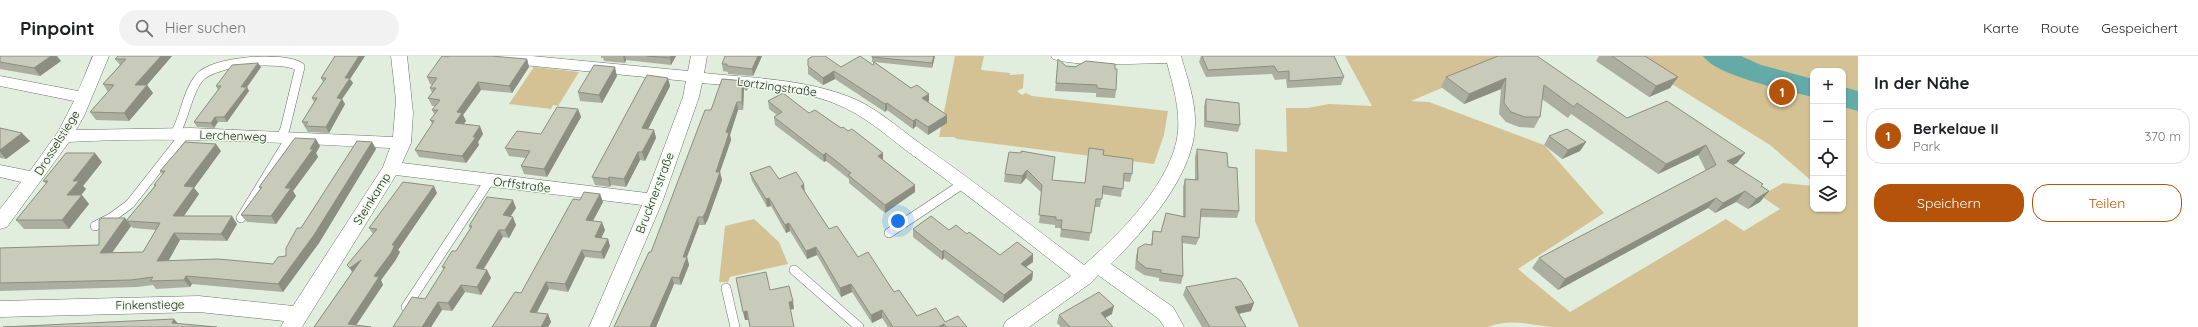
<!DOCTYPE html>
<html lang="de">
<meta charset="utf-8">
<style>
:root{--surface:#fff;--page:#f2f2f2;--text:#202124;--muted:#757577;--line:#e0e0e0;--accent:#b45309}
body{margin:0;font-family:Quicksand,sans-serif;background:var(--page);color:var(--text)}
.controls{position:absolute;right:12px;top:12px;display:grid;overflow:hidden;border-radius:8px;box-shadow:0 1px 3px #0004}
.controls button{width:36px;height:36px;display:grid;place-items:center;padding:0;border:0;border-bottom:1px solid var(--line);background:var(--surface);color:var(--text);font:20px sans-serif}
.you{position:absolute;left:898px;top:165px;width:14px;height:14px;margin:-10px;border:3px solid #fff;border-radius:50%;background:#1a73e8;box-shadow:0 0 0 6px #1a73e833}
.badge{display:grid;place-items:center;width:26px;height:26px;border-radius:50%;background:var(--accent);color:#fff;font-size:13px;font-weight:700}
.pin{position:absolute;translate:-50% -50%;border:2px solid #fff;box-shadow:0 1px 4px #0006}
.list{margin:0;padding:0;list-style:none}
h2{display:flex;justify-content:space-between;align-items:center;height:52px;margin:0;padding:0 16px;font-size:17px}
h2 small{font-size:13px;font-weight:400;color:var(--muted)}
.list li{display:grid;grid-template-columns:26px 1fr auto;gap:12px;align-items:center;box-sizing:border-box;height:56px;margin:0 8px 8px;padding:0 8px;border:1px solid var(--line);border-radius:16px}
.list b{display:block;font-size:15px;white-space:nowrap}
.list p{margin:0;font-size:13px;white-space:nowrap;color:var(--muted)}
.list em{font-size:13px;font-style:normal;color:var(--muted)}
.actions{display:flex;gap:8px;padding:12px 16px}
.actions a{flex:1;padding:9px 0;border:1px solid var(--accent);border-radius:16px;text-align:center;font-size:14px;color:var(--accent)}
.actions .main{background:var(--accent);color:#fff}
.icon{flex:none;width:22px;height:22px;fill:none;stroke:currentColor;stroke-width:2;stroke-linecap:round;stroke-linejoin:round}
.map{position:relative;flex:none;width:1858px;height:271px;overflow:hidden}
header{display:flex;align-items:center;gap:24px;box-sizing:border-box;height:56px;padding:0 20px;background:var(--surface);border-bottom:1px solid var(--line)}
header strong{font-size:19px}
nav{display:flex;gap:22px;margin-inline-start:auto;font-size:14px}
.search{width:280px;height:36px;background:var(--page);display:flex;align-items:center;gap:10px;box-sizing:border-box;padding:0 14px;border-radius:22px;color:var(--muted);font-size:15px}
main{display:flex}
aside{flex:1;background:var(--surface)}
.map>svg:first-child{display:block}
.green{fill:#d5c294}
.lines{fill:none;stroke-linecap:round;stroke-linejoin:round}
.river{fill:#64aba7;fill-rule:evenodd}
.lane-casing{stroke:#6b7668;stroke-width:10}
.street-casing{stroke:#6b7668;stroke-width:1}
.lane{stroke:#fff;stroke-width:9}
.street{fill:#fff;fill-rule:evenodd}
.wall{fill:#acaf9f;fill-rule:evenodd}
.shaded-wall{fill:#8c8e82}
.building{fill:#c8cbb9;stroke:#8c8e82}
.labels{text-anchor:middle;stroke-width:3;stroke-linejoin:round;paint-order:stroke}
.street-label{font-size:12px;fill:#242923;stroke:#eefbeb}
</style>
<header>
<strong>Pinpoint</strong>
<div class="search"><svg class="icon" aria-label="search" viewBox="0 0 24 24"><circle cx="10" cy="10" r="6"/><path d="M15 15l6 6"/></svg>Hier suchen</div>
<nav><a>Karte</a><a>Route</a><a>Gespeichert</a></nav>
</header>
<main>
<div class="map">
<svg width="1858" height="271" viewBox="0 0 1858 271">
<rect width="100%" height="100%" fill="#e1eede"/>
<g class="green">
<polygon points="955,0 984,0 981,14 1010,17 1010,19 1024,18 1023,32 1017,35 1022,39 1026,37 1032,40 1168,55 1164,79 1154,108 957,83 954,81 939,81"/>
<path d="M1345,0H1518L1411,45L1429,46L1544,89L1604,157L1518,213L1570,256L1726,163L1744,175L1780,153L1761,140L1783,127L1813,130V153H1843V15H1813V126L1770,89L1627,0H1858V271H1553C1531,269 1510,262 1488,271H1299L1255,165V93L1287,96L1286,52H1308L1329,48L1372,50Z"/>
<polygon points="534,11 579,16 558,50 553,49 551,53 509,48"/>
<polygon points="754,163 779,186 788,208 730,221 728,226 719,226 725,170"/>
</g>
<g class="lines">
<g class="river">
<path d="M1703,0H1741L1761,9L1813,23V41C1789,35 1716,20 1703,0Z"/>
<polygon points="1843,31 1858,35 1858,55 1843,51"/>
</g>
<g class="lane-casing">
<g id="lane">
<path d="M175,78C185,61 187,37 199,22C214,4 283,0 300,11L285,73L281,81"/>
<polyline points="241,162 290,82"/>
<polyline points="95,170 111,162 130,148 185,78"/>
<polyline points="889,177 964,127"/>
<polyline points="794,214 859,271"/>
<polyline points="726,232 735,271"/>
<polyline points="406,251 489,125"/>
</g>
</g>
<g class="street-casing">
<path id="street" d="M93,0H109L84,60L76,74L191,72L393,81L396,44L391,0H407L413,57L411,87L402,107L647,137L683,41L686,25L482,5L476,3L474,0H532L688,15L691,0H707L704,17C751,22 802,23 847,40C873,49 896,70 918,86C975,126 1029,168 1084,209C1119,179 1173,125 1178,76C1180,53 1173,29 1167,7C1133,7 1085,12 1053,3L1051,0H1181C1187,22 1196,45 1195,69C1194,119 1145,174 1111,208L1173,251L1184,271H1164L1159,263L1098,219L1092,226L1029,271H1003L1006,265L1071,220C1017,178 963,135 907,95C885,78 862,58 836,48C799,32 743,31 702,27L699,41L663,144L609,271H589L642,149L396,119L302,271H281L284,265L199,256L0,261V245L199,240L293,250L383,111L390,92C283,87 176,80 69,86L7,171L0,173V153L21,126L0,121V109L30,115L58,76L74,45L0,30V20L78,35Z"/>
</g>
<use href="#lane" class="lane"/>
<use href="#street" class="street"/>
</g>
<g class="wall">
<polygon points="0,0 61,5 40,20 0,13"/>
<polygon points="172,0 147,29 153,37 129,65 96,64 90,56 108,36 103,28 120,9 115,3"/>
<polygon points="335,0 365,0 350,23 353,27 342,43 345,48 329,77 308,76 302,66 314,46 312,42 323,26 321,22"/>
<polygon points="601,0 676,0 671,9 626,4 625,7 604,5 603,2 601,2"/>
<polygon points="762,0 753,20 728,18 728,16 723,15 722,8"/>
<polygon points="872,0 935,0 932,12 874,6 929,45 927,46 947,67 928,79 916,70 913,73 887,54 885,56 835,23 823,29 808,18 808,10 841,11 873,9 874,6 872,6"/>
<polygon points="1201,0 1334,0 1344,21 1341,29 1287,32 1286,23 1275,24 1272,18 1206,21 1199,6"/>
<polygon points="1498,0 1627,62 1745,97 1737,107 1733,109 1769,135 1760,146 1748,153 1736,146 1715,157 1708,152 1558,234 1532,212 1539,202 1706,115 1698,99 1658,118 1571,58 1568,62 1542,43 1540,61 1534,72 1519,71 1506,66 1499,58 1501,33 1464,48 1441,31 1446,21"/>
<polygon points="1599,0 1645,0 1678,21 1670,32 1649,41 1596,5"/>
<polygon points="448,1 527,3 529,11 512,37 481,34 463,59 466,65 463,68 483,78 478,86 479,89 466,107 419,101 415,94 432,68 430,64 435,59 432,54 435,50 432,50 428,42 432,37 430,32 432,29 430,28 427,21"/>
<polygon points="1058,3 1066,10 1115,13 1116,34 1115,42 1096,41 1096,37 1055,35"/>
<polygon points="258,7 261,11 247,31 249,35 227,66 218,66 214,72 197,71 194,66 218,34 216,30"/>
<polygon points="617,20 602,47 580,45 578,36"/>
<polygon points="668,22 670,30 648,73 654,74 656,82 645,105 640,104 626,131 611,129 610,131 595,129 592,121"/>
<polygon points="722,23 746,25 748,32 746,35 744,33 743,54 738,54 730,79 731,84 720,116 722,124 708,163 705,169 699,169 687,201 689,209 681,229 674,228 656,271 614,271 651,196 711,54"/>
<polygon points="1206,43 1240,69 1238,76 1204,71 1204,50"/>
<polygon points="768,45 809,57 848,75 883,97 883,104 915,129 915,136 885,157 849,127 849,123 826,105 824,106 775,69 774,61 777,59 769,53"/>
<polygon points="578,53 581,61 547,121 524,118 521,110 526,102 509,100 505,92 541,78"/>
<polygon points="0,72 30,85 6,103 0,102"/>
<polygon points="1549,80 1586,86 1580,95 1562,103 1544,89"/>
<path d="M372,86L376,93L319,187L283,236L192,228L190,231L156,233L153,229L137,231L0,235V192L99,189L125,162L127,164L155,130L154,129L163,119L160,115L221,95L194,132L199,138L184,160L237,168L227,185L180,184L168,205L273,208L286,200L301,172ZM131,170L133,172L156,174L143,196H112Z"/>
<polygon points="320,90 316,97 318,101 293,135 296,140 276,168 247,166 241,159 260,133 259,131"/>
<polygon points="1089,92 1103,99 1132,118 1130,126 1123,125 1121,141 1102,138 1100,151 1095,151 1089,185 1060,181 1061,172 1055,172 1055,169 1039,167 1042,137 1026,122 1021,128 1004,126 1005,118 1021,97 1052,124 1085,127"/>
<polygon points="1197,93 1228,111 1239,155 1237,162 1200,161 1199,182 1196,189 1182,187 1183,220 1181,228 1159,225 1159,222 1144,219 1135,213 1136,200 1138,192 1151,189 1153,175 1161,176 1183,160 1183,131 1185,123 1195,124 1195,101"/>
<polygon points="102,106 83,130 86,133 81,139 89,148 69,173 24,173 16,164 46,128 43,125"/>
<polygon points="750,117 779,123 805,136 829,173 894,236 917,260 967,271 888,271 882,262 872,267 852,236 841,241 817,199 807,203 790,175 786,177 771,150 767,151 752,125"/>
<polygon points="437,137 398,194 400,196 395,205 381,224 383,229 314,271 352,216 347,209 373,178 369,172"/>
<polygon points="600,138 603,146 593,165 605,174 601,182 608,183 610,190 604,203 585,201 568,236 549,233 537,257 548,258 551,266 548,271 521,237 580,144"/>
<polygon points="516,152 511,160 516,169 509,182 503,181 484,213 487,214 491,222 481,239 465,236 452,255 442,254 431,271 393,271 425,243 444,214 442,211 456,195 470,173 469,170"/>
<polygon points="913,173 949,174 967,178 1000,199 1033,198 1033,206 1026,211 1033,216 1032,224 1003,247 944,202 942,204 913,181"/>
<polygon points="1186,231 1251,255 1239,258 1246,271 1202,271 1183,239"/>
<polygon points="1112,258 1105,262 1113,271 1061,271 1057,267 1059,259"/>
</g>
<g class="shaded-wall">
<polygon points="51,0 57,0 61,5 40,20 34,12"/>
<polygon points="161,0 172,0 140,37 135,29"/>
<polygon points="359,0 365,0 350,23 353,27 342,43 345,48 329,77 326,71 337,42 345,22"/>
<polygon points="623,0 625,0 626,4 625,7"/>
<polygon points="671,0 676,0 671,9 670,2"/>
<polygon points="758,0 762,0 753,20 752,13"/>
<polygon points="934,0 935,0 932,12 932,7"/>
<polygon points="527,3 529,11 512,37 509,30"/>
<polygon points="258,7 261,11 247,31 249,35 227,66 224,61 241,31"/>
<polygon points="615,11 617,20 602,47 599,39"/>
<polygon points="834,15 835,23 823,29 823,22"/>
<polygon points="1678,21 1670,32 1649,41 1656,30"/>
<polygon points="668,22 670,30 644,81 642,72"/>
<polygon points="1506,22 1501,33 1464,48 1469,38"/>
<polygon points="746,25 748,32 746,35 745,28"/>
<polygon points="478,26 481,34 463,59 466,65 459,75 455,67 457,56"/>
<polygon points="742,26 744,33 743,54 742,46"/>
<polygon points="147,29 153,37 129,65 124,57"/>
<polygon points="929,38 929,45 922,50 922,42"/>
<polygon points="737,46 738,54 730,79 731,84 717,124 716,116 726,76"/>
<polygon points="887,47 887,54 885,56 885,48"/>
<polygon points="578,53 581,61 547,121 544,113"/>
<polygon points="947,59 947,67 928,79 928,71"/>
<polygon points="215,61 218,66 214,72 211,67"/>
<polygon points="916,63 916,70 913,73 913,65"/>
<polygon points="480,70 483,78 478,86 479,89 466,107 462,100 473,81"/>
<polygon points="654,74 656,82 645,105 642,96"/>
<polygon points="22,77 30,85 6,103 0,96 0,94"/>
<polygon points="316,83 320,90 316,97 318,101 293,135 296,140 276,168 271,160 285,132"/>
<polygon points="372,86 376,93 319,187 283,236 278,228"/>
<polygon points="1586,86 1580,95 1562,103 1568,94"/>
<polygon points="216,88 221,95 194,132 199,138 179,167 173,160 184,130"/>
<polygon points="1706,89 1698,99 1658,118 1666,108"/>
<polygon points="638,96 640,104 626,131 624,123"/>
<polygon points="95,97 102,106 83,130 86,133 74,148 67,139 73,125"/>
<polygon points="826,97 826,105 824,106 823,99"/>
<polygon points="883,97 883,105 878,100"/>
<polygon points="1745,97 1737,107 1718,116 1727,105"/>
<polygon points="1027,114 1026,122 1021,128 1022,120"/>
<polygon points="720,116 722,124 708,163 705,169 703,161"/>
<polygon points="609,121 611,129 610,131 608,123"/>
<polygon points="804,128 805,137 801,130"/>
<polygon points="915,129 915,136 885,157 885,149"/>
<polygon points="434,130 437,137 398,194 400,196 395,205 381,224 383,229 355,271 348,268 392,189"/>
<polygon points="1745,135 1736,146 1715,157 1723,147"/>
<polygon points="1769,135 1760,146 1748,153 1756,143"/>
<polygon points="600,138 603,146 589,172 586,164"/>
<polygon points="82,139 89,148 69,173 62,164"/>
<polygon points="769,142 771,150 767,151 766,143"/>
<polygon points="1716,142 1708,152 1558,234 1565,223"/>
<polygon points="513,144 516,152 506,167 503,159"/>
<polygon points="232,160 237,168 227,185 221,178"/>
<polygon points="513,161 516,169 509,182 505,174"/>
<polygon points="698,161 699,169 685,206 687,201 689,209 681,229 679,222 683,201"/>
<polygon points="125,162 131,170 107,204 100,197"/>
<polygon points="602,166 605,174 598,189 595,181"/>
<polygon points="789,167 790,175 786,177 785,169"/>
<polygon points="499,174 503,181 479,220 476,212"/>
<polygon points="174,177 180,184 164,213 157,205"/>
<polygon points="608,183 610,190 604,203 601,196"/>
<polygon points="816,191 817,199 807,203 806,195"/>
<polygon points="582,194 585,201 568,236 565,228"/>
<polygon points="944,194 944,202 942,204 942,196"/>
<polygon points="1033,198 1033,206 1020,215 1021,208"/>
<polygon points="361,204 355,219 350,212"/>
<polygon points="487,214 491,222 481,239 477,231"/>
<polygon points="1033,216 1032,224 1003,247 1004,239"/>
<polygon points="186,220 192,228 190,231 184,224"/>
<polygon points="672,221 674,228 656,271 650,271"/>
<polygon points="546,226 549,233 533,263 530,256"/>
<polygon points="851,228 852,236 841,241 840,232"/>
<polygon points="461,229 465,236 452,255 448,247"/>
<polygon points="793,245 794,253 790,254 789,246"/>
<polygon points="438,246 442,254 431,271 422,271"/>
<polygon points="1254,247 1251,255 1232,259 1235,251"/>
<polygon points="1114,250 1112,258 1099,265 1101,257"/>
<polygon points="882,254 882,262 872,267 871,259"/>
<polygon points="747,255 748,264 745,264 743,256"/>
<polygon points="548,258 551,266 548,271 541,271"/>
<polygon points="174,263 181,271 172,267"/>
<polygon points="944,268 944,271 938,271"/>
</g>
<g class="building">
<polygon points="0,0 51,0 34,12 0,6"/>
<polygon points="118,0 161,0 135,29 147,29 124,57 90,56 114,29 103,28 126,3 115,3"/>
<polygon points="335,0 359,0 345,22 350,22 337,42 342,43 326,71 305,70 308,66 302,66 317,42 312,42 326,22 321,22"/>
<polygon points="442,0 448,1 448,0 491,0 527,3 509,30 478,26 457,56 462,57 455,67 480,70 473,81 476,81 462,100 415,94 434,65 430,64 438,54 432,54 440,44 428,42 436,32 430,32 437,22 427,21"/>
<polygon points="647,0 671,0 670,2"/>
<polygon points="725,0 758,0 752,13 727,10 727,8 722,8"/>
<polygon points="813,0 825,0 841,11 860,0 873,9 874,6 911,32 917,29 929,38 922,42 947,59 928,71 916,63 913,65 887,47 885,48 834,15 823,22 808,10 808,3"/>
<polygon points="872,0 934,0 932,7 872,1"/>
<polygon points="1202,0 1334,0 1344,21 1289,25 1289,15 1278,16 1274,10 1208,14"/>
<polygon points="1498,0 1537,0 1627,62 1667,45 1745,97 1727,105 1763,128 1761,130 1769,135 1756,143 1745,135 1723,147 1716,142 1565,223 1539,202 1716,109 1706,89 1666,108 1577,47 1574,51 1544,29 1540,61 1525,61 1511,56 1504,47 1506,22 1469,38 1446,21"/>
<polygon points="1612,0 1645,0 1678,21 1656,30"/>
<polygon points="1058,3 1066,10 1075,11 1086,5 1115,8 1115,13 1117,13 1116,34 1097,32 1097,29 1056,27"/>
<polygon points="258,7 241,31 247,31 224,61 215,61 211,67 194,66 221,30 216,30 232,9"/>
<polygon points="594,9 615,11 599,39 578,36"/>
<polygon points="647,19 668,22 642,72 654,74 642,96 638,96 624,123 609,121 608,123 592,121"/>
<polygon points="722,23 746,25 745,28 742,26 742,46 737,46 726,76 729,77 716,116 720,116 706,155 703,161 698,161 683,201 687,201 679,222 672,221 650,271 614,271 649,196 651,196 705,54 711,54"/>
<polygon points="783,37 809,57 815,54 841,72 843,71 848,75 852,73 883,97 878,100 915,129 885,149 848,119 851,117 826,97 823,99 774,61 782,56 768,45"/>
<polygon points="1206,43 1239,47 1240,69 1206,65"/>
<polygon points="557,51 578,53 544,113 521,110 530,95 505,92 517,75 541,78"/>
<polygon points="0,72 22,77 0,94"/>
<polygon points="1567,73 1586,86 1568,94 1549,80"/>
<polygon points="295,82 316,83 310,93 313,93 285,132 291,132 271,160 241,159 262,131 259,131"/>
<polygon points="357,85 372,86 314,179 278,228 186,220 184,224 150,225 153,221 131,224 0,227 0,192 99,189 99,164 102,162 125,162 100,197 143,196 160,167 126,165 156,129 154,129 165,115 160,115 185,86 216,88 184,130 194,131 173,160 232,160 221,178 174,177 157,205 218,203 273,208 278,201 286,200 286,192 297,172 301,172"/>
<polygon points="1089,92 1104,94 1103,99 1133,103 1132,118 1124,117 1123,133 1103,130 1102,143 1096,143 1091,177 1061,173 1062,164 1056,164 1056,161 1039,159 1042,129 1027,114 1022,120 1005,118 1009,96 1021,97 1021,95 1055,101 1052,124 1085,127"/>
<polygon points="1197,93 1227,97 1228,111 1237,112 1239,155 1201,153 1199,182 1182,180 1183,220 1161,217 1161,214 1146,212 1137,205 1138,192 1145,188 1152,189 1153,175 1161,176 1166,157 1185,161 1185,123 1198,124"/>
<polygon points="66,97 95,97 73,125 79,125 67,139 82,139 62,164 16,164 48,125 43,125"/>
<polygon points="770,110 779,123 796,116 804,128 801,130 829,173 837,170 858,201 868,196 894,236 899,234 917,260 936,252 945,266 958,260 967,271 946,271 944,268 938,271 893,271 882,254 871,259 851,228 840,232 816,191 806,195 789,167 785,169 769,142 766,143 750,117"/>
<polygon points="403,126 434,130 392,189 395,189 391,197 374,220 379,221 348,268 371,271 314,271 361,204 350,212 347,209 377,173 369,172"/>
<polygon points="584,136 600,138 586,164 602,166 595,181 608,183 601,196 582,194 565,228 546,226 530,256 548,258 541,271 492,271 515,236 521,237 573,143 580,144"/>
<polygon points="487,141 513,144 503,159 513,161 505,174 499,174 476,212 487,214 477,231 461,229 448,247 438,246 422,271 393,271 412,241 425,243 445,211 442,211 452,195 456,195 472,170 469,170"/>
<polygon points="931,160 949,174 956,169 967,178 969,176 1000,199 1017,186 1033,198 1021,208 1033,216 1004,239 944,194 942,196 913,173"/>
<polygon points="766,216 770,234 789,230 793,245 789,246 794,271 750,271 747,255 743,256 736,222"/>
<polygon points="1236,222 1241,225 1254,247 1235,251 1246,271 1210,271 1186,231"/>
<polygon points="1099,236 1114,250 1101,257 1113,271 1070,271 1059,259"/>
<polygon points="174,263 172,267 217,271 3,271"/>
</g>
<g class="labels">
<g class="street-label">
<text transform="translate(777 31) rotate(8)" y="4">Lortzingstraße</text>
<text transform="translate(233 80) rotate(2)" y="4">Lerchenweg</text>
<text transform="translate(57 87) rotate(-58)" y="4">Drosselstiege</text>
<text transform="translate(522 129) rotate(7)" y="4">Orffstraße</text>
<text transform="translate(655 137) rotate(-69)" y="4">Brucknerstraße</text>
<text transform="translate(372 143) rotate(-58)" y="4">Steinkamp</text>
<text transform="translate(150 249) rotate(-1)" y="4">Finkenstiege</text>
</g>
</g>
</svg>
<div class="controls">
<button>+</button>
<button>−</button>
<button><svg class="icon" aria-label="locate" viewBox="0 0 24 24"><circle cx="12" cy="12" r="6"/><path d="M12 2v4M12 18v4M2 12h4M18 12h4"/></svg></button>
<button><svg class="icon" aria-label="layers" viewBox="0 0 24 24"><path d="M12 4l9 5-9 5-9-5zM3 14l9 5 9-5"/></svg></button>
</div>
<div class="you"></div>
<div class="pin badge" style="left:1782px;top:36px">1</div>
</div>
<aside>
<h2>In der Nähe<small></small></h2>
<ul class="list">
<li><span class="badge">1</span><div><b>Berkelaue II</b><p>Park</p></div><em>370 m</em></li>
</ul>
<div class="actions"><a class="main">Speichern</a><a>Teilen</a></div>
</aside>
</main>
